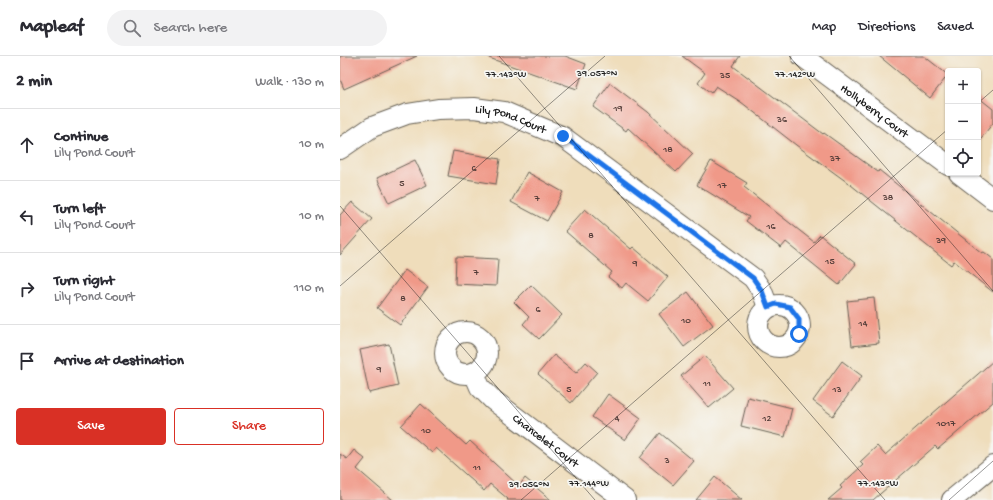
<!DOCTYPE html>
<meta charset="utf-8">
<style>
:root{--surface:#fff;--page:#f2f2f3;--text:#2b2b33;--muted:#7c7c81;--line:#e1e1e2;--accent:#d93025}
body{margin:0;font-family:"Gochi Hand",sans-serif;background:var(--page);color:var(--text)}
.controls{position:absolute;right:12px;top:12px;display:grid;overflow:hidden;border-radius:4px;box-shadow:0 1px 3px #0004}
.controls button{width:36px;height:36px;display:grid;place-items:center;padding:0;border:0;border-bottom:1px solid var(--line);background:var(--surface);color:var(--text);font:20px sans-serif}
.stop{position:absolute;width:12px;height:12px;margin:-9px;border:3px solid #1a73e8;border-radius:50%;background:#fff}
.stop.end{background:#1a73e8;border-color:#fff;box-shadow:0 1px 4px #0008}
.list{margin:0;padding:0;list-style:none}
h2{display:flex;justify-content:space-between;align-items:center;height:52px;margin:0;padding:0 16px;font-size:17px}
h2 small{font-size:13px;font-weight:400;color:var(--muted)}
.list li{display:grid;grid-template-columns:26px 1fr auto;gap:12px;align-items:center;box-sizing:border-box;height:72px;padding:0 16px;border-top:1px solid var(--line)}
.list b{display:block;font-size:15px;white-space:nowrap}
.list p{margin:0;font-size:13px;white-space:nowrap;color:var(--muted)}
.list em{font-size:13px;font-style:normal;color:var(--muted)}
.actions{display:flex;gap:8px;padding:12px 16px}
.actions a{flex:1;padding:9px 0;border:1px solid var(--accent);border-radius:4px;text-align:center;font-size:14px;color:var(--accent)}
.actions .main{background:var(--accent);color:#fff}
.icon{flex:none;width:22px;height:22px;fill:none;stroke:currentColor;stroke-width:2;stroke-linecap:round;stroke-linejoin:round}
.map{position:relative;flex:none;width:653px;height:444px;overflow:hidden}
header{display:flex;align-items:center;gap:24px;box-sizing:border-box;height:56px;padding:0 20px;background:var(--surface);border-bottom:1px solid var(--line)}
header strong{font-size:19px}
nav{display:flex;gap:22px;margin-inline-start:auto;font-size:14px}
.search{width:280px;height:36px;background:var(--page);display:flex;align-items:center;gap:10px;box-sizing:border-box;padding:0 14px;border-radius:22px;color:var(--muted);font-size:15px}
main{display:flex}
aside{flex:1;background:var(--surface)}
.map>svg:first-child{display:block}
.building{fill:#f09988}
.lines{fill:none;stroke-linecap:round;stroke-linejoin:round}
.minor-casing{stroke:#666054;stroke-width:22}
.minor{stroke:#fff;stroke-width:20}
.route{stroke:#1a73e8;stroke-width:5}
.ticks{fill:none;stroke:#1c1c1c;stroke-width:1;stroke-opacity:0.45}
.labels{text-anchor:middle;stroke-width:3.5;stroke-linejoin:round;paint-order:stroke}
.number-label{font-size:10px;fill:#513b37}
.street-label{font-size:12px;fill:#1c1c1c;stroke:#f6f6f2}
.ticks-label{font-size:10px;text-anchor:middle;fill:#1c1c1c;stroke:#f6f6f2;stroke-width:3.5;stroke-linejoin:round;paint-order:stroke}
</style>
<header>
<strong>Mapleaf</strong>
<div class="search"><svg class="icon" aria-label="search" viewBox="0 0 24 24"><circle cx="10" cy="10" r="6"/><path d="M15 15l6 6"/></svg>Search here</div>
<nav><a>Map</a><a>Directions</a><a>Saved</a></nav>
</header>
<main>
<aside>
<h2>2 min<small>Walk · 130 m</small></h2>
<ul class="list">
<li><svg class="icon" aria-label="ahead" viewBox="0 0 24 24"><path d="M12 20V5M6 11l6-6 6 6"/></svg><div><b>Continue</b><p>Lily Pond Court</p></div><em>10 m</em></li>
<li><svg class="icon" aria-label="left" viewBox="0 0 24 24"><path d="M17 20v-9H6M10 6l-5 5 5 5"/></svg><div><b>Turn left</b><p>Lily Pond Court</p></div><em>10 m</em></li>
<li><svg class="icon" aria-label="right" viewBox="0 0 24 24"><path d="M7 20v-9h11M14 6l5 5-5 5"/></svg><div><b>Turn right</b><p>Lily Pond Court</p></div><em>110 m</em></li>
<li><svg class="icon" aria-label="arrive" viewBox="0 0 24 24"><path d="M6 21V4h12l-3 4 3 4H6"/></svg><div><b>Arrive at destination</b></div></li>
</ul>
<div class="actions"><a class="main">Save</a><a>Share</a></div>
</aside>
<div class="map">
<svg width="653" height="444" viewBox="0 0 653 444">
<rect width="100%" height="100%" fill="#f6f6f2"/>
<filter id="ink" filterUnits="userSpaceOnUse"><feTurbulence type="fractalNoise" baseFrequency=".025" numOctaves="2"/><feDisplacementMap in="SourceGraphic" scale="8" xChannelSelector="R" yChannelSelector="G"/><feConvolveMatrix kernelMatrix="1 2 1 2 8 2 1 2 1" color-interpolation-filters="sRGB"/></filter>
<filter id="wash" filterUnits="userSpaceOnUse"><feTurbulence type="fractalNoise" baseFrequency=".012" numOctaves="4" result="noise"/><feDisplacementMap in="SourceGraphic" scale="16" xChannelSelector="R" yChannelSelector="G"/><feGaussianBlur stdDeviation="0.9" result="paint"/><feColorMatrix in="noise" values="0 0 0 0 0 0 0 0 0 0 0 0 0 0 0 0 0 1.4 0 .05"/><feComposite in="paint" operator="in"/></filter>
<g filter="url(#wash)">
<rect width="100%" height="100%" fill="#efddbb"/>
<g id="blocks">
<g class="building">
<polygon points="0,0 77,0 4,33 0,23"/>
<polygon points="150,0 225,0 246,8 237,33 149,2"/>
<polygon points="342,0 400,0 393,10 483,78 484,77 538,116 539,114 642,197 644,196 653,203 653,236 614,205 611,209 511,129 456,89 401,46 376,30 371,37 358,27 365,17"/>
<polygon points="539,0 584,0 608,19 590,42"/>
<polygon points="270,27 308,56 353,98 336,116 288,72 286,75 253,51"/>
<polygon points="638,41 653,53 653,67 638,86"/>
<polygon points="113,95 160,103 156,128 108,120"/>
<polygon points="75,104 87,129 49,147 37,122"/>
<polygon points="371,105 407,127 404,131 474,186 480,179 516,208 499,229 446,186 441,192 406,165 409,161 357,129"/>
<polygon points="187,116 223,136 207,165 171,146"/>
<polygon points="12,146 32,163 0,199 0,159"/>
<polygon points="245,153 291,193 293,191 328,221 308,245 286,227 282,232 268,221 272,216 225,175"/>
<polygon points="116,201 158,203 156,230 115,228"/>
<polygon points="65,214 88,231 60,269 37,252"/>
<polygon points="191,229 222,259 199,283 183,268 189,261 174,246"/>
<polygon points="348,236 373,269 344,291 319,258"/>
<polygon points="534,242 539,287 512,290 507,245"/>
<polygon points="49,288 58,330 29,337 20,294"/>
<polygon points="214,299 236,317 246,306 257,316 231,347 198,318"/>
<polygon points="365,300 393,332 369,352 341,320"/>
<polygon points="502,305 522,320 493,360 473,345"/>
<polygon points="653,305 653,346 598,393 595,390 533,444 488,444 502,432 500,430 523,409 520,406 537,390 545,399"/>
<polygon points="268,338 301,362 285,384 252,361"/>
<polygon points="408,341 452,352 445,381 401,370"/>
<polygon points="81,348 126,389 130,385 179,430 185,422 211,444 167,444 168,443 150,428 144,435 96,392 92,397 61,370"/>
<polygon points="320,377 354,405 333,429 300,402"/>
<polygon points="14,394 25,403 17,413 53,444 0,444 0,398 7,403"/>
<polygon points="375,421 402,444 356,444"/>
</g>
</g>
</g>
<g filter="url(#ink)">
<use href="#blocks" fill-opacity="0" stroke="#666054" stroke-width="1"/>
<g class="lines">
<g class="minor-casing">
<g id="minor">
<path id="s1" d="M462,0L608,109"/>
<path id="s2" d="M0,93L32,71L67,58L98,53L134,52L164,56L223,81L413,222L422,235L428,251"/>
<polyline points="619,117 653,143"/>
<circle cx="439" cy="270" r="21"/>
<circle cx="126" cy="297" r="21"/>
<path id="s3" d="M134,317L140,331L153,344L285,444"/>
<polyline points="612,444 653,410"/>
</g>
</g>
<use href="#minor" class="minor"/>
</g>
</g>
<g class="lines" filter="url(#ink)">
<polyline class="route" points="223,80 413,222 422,235 428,251 436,248 450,251 459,263 459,278"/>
</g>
<path class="ticks" d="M159,0L545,444M449,0L653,235M638,47L653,34M0,150L255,444M0,230L265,0M181,444L608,73M609,444L653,405"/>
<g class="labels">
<g class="number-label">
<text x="385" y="22">35</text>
<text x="278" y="55">19</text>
<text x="442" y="66">36</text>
<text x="328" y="96">18</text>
<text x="495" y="105">37</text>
<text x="134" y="115">6</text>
<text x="62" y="130">5</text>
<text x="382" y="132">17</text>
<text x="548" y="144">38</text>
<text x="197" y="145">7</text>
<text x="431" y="173">16</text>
<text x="251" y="182">8</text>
<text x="601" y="187">39</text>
<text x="490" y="208">15</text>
<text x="295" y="210">9</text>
<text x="136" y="219">7</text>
<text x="63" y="245">8</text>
<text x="198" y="256">6</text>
<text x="346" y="267">10</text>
<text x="523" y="270">14</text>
<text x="39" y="316">9</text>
<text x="367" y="330">11</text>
<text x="229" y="336">5</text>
<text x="497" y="336">13</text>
<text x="277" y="365">4</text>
<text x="427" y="365">12</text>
<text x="606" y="370">1017</text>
<text x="86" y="377">10</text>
<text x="327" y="407">3</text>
<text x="137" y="414">11</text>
</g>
<g class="street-label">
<text dy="4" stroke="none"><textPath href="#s1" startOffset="91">Hollyberry Court</textPath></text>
<text dy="4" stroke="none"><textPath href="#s2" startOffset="182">Lily Pond Court</textPath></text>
<text dy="4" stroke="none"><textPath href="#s3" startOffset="100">Chancelet Court</textPath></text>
</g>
</g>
<g class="ticks-label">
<text x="257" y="20">39.057°N</text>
<text x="166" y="21">77.143°W</text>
<text x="455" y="21">77.142°W</text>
<text x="249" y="430">77.144°W</text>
<text x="538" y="430">77.143°W</text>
<text x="189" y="431">39.056°N</text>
</g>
</svg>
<div class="controls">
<button>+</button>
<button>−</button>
<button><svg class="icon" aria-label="locate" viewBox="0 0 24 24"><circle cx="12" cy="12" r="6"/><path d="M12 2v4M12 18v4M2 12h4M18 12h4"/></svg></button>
</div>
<div class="stop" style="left:459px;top:278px"></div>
<div class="stop end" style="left:223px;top:80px"></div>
</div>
</main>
